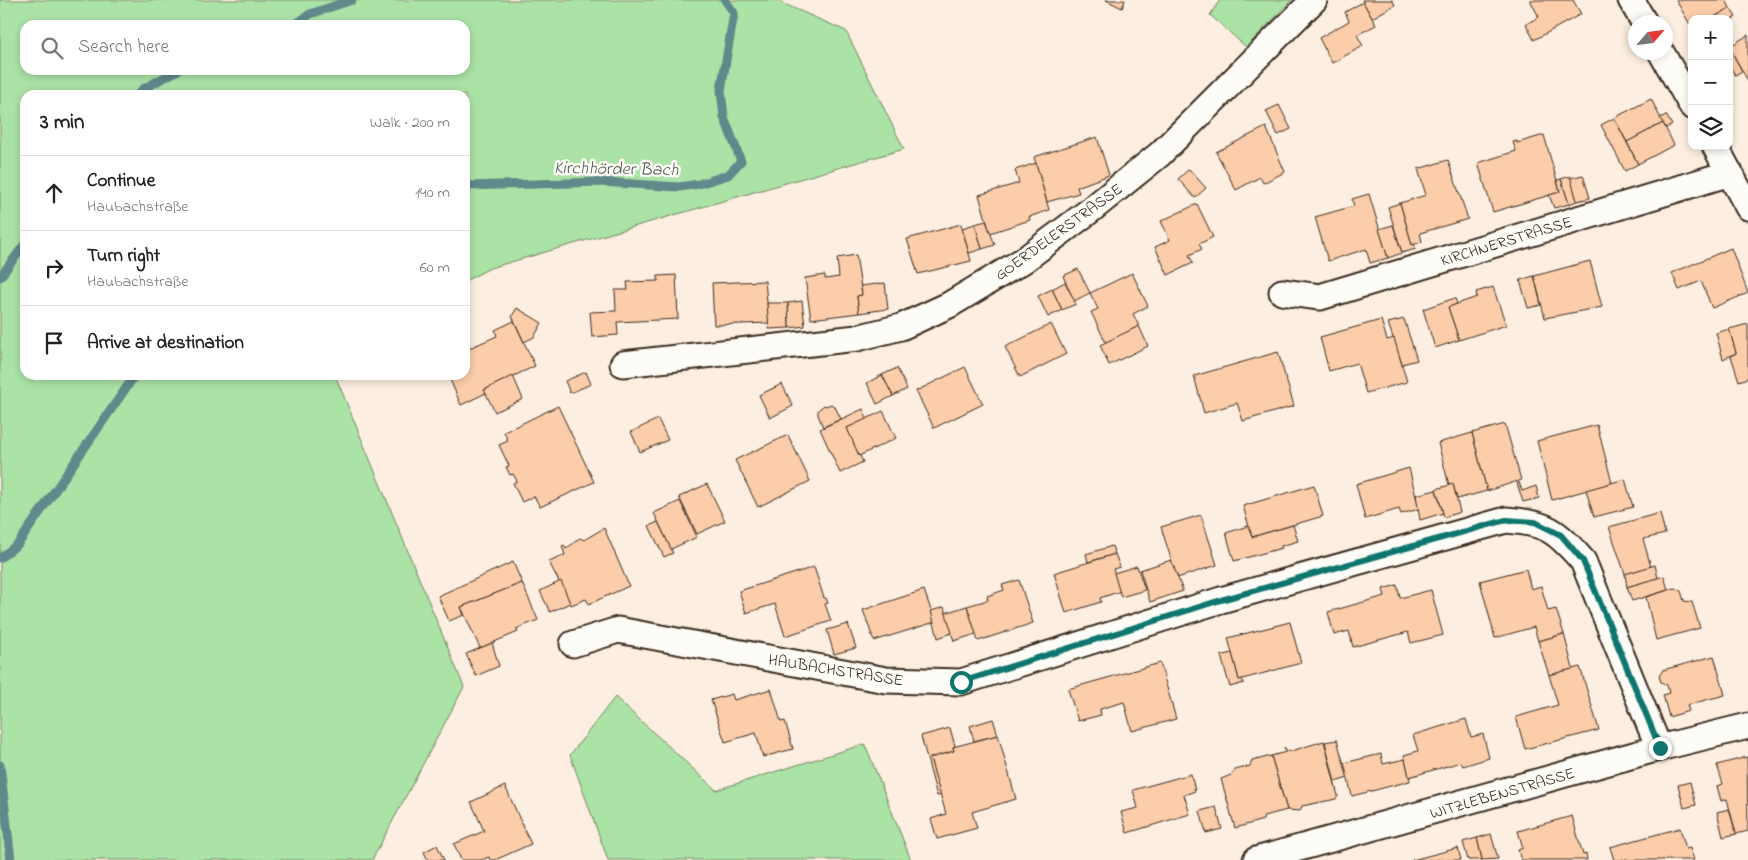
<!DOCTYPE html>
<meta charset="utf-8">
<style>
:root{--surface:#fff;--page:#f2f2f2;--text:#222;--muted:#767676;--line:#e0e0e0}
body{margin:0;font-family:"Indie Flower",sans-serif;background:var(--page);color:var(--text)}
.controls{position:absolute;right:15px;top:15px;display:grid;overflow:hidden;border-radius:10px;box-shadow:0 2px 8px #0003}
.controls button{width:45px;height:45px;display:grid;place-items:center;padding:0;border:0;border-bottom:1px solid var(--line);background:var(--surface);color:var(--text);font:25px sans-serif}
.compass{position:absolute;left:1628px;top:15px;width:45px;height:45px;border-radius:50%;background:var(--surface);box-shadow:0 2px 8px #0003;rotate:62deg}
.stop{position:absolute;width:15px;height:15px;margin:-11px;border:4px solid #0f766e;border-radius:50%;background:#fff}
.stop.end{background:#0f766e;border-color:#fff;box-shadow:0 1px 5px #0008}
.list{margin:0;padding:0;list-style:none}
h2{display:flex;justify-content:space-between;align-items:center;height:65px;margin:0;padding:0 20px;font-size:21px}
h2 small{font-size:16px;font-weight:400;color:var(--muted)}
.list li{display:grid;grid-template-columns:32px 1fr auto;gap:15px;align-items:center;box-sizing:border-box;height:75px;padding:0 20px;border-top:1px solid var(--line)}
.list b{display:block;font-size:19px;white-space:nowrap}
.list p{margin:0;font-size:16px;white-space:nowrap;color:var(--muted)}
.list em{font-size:16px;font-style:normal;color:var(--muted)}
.icon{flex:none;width:28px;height:28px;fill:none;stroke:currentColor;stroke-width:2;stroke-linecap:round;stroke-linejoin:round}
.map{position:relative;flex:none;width:1748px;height:860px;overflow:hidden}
.search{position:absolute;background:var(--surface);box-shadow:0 2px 8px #0003;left:20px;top:20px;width:450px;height:55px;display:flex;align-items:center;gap:12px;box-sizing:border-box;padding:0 18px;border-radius:15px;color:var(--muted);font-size:19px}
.panel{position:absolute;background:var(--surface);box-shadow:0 2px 8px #0003;left:20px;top:90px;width:450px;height:290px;border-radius:15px}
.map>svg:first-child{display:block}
.green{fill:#abe2a6;stroke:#738662;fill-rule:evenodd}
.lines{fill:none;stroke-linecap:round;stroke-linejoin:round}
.stream{stroke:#60898c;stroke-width:9}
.building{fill:#fbcdaa;stroke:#3b2a1e}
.street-casing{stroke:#3b2a1e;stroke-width:29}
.street{stroke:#fdfcf7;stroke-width:25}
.route{stroke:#0f766e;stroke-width:6}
.labels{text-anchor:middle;stroke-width:5;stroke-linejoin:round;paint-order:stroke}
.street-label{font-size:16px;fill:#3b2a1e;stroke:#fdfcf7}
.water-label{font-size:18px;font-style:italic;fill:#4e5a55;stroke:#fdfcf7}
</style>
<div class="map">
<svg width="1748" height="860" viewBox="0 0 1748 860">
<rect width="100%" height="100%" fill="#fceee0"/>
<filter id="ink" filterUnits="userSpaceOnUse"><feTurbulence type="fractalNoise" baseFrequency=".02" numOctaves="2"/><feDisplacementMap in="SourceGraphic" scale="10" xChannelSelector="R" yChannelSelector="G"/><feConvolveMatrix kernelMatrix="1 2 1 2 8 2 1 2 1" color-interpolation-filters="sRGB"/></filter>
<g filter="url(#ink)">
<g class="green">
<path d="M0,0H775L846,31L904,149L490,268L465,281V95H25V375H335L464,687L372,860H0ZM25,25H465V70H25Z"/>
<polygon points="1220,0 1292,0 1246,47 1210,15"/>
<polygon points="615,697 716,790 865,744 911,860 608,860 570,755"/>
</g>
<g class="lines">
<g class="stream">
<polyline points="295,25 310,14 352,0"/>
<polyline points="138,95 143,89 178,70"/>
<polyline points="465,186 602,182 679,187 699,184 728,175 741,161 724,117 721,90 734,13 725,0"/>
<polyline points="0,277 25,244"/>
<polyline points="0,558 18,544 135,375"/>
<polyline points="0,765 11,860"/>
</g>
</g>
<g class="building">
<polygon points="1106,0 1125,0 1122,8"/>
<polygon points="1362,0 1392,0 1395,5 1372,18"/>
<polygon points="1530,0 1573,0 1581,14 1534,40 1526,24 1539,17"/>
<polygon points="1676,0 1726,0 1730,8 1711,19 1692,19 1692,28"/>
<polygon points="1363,2 1376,25 1357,35 1363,46 1332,63 1319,38 1349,21 1345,12"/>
<polygon points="1730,8 1736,17 1729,21 1729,19 1711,19"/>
<polygon points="1748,35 1748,81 1729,47"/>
<polygon points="1729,47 1742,71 1735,75 1729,65"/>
<polygon points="1651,99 1663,123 1627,142 1614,118"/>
<polygon points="1279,105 1291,129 1278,135 1266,111"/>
<polygon points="1666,115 1672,125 1666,128 1660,118"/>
<polygon points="1614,118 1638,164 1625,171 1601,125"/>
<polygon points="1663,123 1674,145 1638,164 1627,142"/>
<polygon points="1266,127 1285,172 1263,183 1260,177 1236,190 1216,152"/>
<polygon points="1544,135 1560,192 1493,212 1478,163 1516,151 1513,142 1517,141 1517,143"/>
<polygon points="1097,137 1109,175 1077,187 1079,193 1047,202 1034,157"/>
<polygon points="1448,160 1468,219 1420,233 1422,242 1412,245 1400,203 1426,195 1418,169"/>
<polygon points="1036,163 1049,210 1029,217 1030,220 990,233 979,195 1019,183 1015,170"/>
<polygon points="1189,169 1206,188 1195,198 1178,179"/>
<polygon points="1583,175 1590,198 1577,201 1570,178"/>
<polygon points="1570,176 1577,201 1569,204 1561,179"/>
<polygon points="1561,179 1569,204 1554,208 1549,195 1560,192 1557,180"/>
<polygon points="1369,194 1388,258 1370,263 1366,249 1328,261 1315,217 1354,206 1352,199"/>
<polygon points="1400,203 1412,245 1414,244 1416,249 1402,253 1388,207"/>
<polygon points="1197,204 1213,237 1199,244 1202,249 1189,255 1193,263 1168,275 1155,247 1170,240 1161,221"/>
<polygon points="986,221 995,245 982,249 975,224"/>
<polygon points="961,224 971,261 918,274 907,239"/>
<polygon points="975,224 982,249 969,253 962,228"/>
<polygon points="1393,225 1402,253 1388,258 1379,229"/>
<polygon points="1731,248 1748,293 1712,308 1701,281 1679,290 1672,273"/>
<polygon points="856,255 862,295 857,296 859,313 811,319 805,278 825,275 825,279 839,277 837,258"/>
<polygon points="1590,261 1602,307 1545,318 1534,276"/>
<polygon points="1078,269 1090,293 1074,301 1063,276"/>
<polygon points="1132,273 1148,306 1133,314 1139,326 1106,343 1091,312 1098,309 1090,293"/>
<polygon points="676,275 678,319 617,322 618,335 592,337 590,312 616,311 615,290 628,290 627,282 658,281 658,276"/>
<polygon points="1534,276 1541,305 1528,308 1520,280"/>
<polygon points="765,281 769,323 714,325 712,283"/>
<polygon points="1065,282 1076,304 1062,310 1052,289"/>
<polygon points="885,283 888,309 859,313 857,296 862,295 861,286"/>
<polygon points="1493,287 1506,325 1459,340 1448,307 1477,297 1476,292"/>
<polygon points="1052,289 1062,310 1048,317 1038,296"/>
<polygon points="1455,298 1457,304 1448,307 1459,340 1435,348 1423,309"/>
<polygon points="802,301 805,326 789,328 788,303"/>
<polygon points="767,303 788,303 789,328 769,329"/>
<polygon points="517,308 542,323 534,337 524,342 512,316"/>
<polygon points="1404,319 1417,360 1402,364 1388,323"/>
<polygon points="1381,320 1387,340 1394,338 1407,382 1366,393 1357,363 1329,371 1320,337"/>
<polygon points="514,321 535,366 484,390 486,393 461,405 448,375 465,375 465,350 497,336 495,330"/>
<polygon points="1051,324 1066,354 1020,377 1005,347"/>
<polygon points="1748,324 1748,378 1739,381 1731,356 1736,353 1729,329"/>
<polygon points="1139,326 1148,346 1109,365 1100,345"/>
<polygon points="1729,329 1736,353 1723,359 1716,333"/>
<polygon points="1278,352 1294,406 1243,421 1237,403 1204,413 1194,376"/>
<polygon points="965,367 983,404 934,428 916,391"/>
<polygon points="897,368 907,389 893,396 882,375"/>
<polygon points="586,372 591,384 570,393 565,381"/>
<polygon points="882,375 893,396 877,404 867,383"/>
<polygon points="513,376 523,399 495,412 484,390"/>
<polygon points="782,384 793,406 770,418 759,395"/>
<polygon points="831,404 835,407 841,419 823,427 818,415 818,410 824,405 826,406"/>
<polygon points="558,406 594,482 540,507 534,496 522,502 513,483 517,481 513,474 510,475 506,467 509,466 499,445 508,441 504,432"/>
<polygon points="863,409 867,419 847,428 863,462 840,473 820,429"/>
<polygon points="883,411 896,438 859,456 847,428"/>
<polygon points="658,419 668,440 640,452 631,432"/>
<polygon points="1505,424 1521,480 1487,491 1472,433"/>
<polygon points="1597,425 1612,483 1552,500 1537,441"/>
<polygon points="1472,433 1487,491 1457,499 1453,484 1449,485 1438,443"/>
<polygon points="788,435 810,481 758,507 735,460"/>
<polygon points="1409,468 1419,509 1401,514 1399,509 1365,519 1356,484"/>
<polygon points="1625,479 1633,507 1594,517 1586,490"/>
<polygon points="1519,482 1522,491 1536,486 1539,498 1523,502 1517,483"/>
<polygon points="707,484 725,521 697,534 679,497"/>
<polygon points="1453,484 1460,512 1444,517 1436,489"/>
<polygon points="1314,485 1323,516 1252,537 1243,506"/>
<polygon points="1436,490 1443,513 1420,520 1416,495"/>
<polygon points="680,501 697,537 671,549 654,513"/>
<polygon points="1660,513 1665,534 1643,539 1651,567 1625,574 1609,527"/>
<polygon points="1201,515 1217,565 1177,578 1161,527"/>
<polygon points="658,522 673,553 664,557 649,526"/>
<polygon points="1293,525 1298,541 1281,546 1282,548 1234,561 1226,533 1248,526 1252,537"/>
<polygon points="604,528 629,586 589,604 586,599 571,605 549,562 565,555 562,546 564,545 566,549 580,538 584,540"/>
<polygon points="1112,546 1115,554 1088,562 1086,554"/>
<polygon points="1115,554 1120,567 1113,569 1121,591 1100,598 1101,602 1066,613 1054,573"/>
<polygon points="1171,560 1183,591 1150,602 1140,570"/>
<polygon points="513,562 522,583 461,607 464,615 449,621 438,596"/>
<polygon points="1655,565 1658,578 1627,587 1625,574"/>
<polygon points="1137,566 1145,590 1121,597 1114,573"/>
<polygon points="814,567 824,598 826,598 828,603 825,604 831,621 785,636 775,604 746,613 739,591"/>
<polygon points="1526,569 1531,589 1541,586 1548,611 1556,609 1564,634 1538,641 1534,627 1495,638 1480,581"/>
<polygon points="1664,576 1668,590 1632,601 1627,587"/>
<polygon points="1019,580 1033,623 978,641 967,606 988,600 987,596 1004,590 1002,585"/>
<polygon points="561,581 570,603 550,612 540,591"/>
<polygon points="522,583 538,620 516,629 518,632 480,648 461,607"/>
<polygon points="1397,585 1400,598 1431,590 1443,635 1411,643 1408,632 1353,647 1349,631 1334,635 1328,612 1385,596 1383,589"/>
<polygon points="1675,588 1681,591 1684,601 1692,602 1700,628 1656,640 1646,597"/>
<polygon points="924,590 935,622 874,641 863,610"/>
<polygon points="967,606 976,634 954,641 945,613"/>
<polygon points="944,607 952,633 938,638 931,611"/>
<polygon points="1290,622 1301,663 1239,680 1228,638"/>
<polygon points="848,624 856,648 834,654 827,630"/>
<polygon points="1564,634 1573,669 1549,675 1538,641"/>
<polygon points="492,643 499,666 476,676 466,654"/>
<polygon points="1232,653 1239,680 1242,679 1244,683 1230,687 1221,656"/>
<polygon points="1714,656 1725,695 1687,705 1689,711 1669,717 1663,695 1669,693 1667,685 1661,682 1659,676 1663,670"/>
<polygon points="1160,663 1176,719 1132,731 1124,702 1100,709 1101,715 1078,721 1068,689"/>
<polygon points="1580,667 1599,730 1525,749 1516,717 1558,705 1549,675"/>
<polygon points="771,689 781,722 785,721 793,749 763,757 756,733 725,742 711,700 732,694 734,700"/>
<polygon points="993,719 998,735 974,741 970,726"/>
<polygon points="1466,719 1471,737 1483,734 1489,758 1463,766 1461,762 1409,777 1404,755 1418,751 1413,735"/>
<polygon points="950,728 955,746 953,747 954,751 930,758 941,795 937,796 921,736"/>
<polygon points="998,735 1016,799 972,812 977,828 937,839 931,819 946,814 930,758 954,751 953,747"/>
<polygon points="1337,740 1348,778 1335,782 1325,742"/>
<polygon points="1324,741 1338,796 1336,799 1302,806 1300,811 1287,810 1271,756 1286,752 1284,747 1288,752"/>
<polygon points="1381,754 1383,764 1405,759 1410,781 1352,796 1344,763"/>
<polygon points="1271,756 1287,810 1264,816 1263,820 1235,828 1221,779 1231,775 1235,770 1250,766 1252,761"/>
<polygon points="1747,757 1748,831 1736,834 1727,799 1721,801 1717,786 1723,784 1717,765"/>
<polygon points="1191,774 1195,791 1184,795 1190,814 1127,833 1121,812 1138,808 1133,790"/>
<polygon points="1690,782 1696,805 1684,808 1678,785"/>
<polygon points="505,786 531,844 495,860 490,860 489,857 481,860 461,860 454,844 484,831 471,802"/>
<polygon points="1216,807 1222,829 1206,833 1200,811"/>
<polygon points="1729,809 1736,834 1723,837 1717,812"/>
<polygon points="1572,816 1583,855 1586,854 1587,860 1521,860 1518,850 1523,848 1518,831"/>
<polygon points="1680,828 1686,849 1690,848 1694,860 1614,860 1610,847"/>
<polygon points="1491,834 1498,859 1482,860 1477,838"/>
<polygon points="1477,838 1482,860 1468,860 1463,842"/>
<polygon points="437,845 444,860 428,860 424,852"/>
<polygon points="1458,848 1461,860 1412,860"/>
</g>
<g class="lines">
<g class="street-casing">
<g id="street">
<polyline points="1631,0 1644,22"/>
<polyline points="1661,52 1692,106"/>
<polyline points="1715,146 1748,207"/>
<polyline points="1282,292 1320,297 1730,173"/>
<polyline points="623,364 857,338 901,327 949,305 1024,260 1092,209 1160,154 1314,0"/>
<path d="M573,644L618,630L886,680L961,682L1221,600L1506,520C1547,523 1556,530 1583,561L1659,748"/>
<polyline points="1256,860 1659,748 1748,726"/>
</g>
</g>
<use href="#street" class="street"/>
</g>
</g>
<g class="lines" filter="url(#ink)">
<polyline class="route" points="961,682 1221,600 1506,520 1535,522 1561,535 1583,561 1660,748"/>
</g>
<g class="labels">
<g class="street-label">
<text transform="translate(1058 231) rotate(-36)" y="6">GOERDELERSTRASSE</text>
<text transform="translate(1506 240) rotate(-17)" y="6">KIRCHNERSTRASSE</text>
<text transform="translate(836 669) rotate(9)" y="6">HAUBACHSTRASSE</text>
<text transform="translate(1502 792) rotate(-16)" y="6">WITZLEBENSTRASSE</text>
</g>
<g class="water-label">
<text transform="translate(616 168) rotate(1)" y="6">Kirchhörder Bach</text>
</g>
</g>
</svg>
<div class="controls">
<button>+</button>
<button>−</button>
<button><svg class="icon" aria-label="layers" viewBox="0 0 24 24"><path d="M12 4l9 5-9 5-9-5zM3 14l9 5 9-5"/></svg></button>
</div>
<svg class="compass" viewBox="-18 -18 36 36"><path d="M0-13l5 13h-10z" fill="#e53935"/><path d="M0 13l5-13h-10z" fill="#767676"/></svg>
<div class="stop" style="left:961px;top:682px"></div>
<div class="stop end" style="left:1660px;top:748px"></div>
<div class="search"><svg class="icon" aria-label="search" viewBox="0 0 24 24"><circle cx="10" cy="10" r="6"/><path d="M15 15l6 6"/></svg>Search here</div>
<section class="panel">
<h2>3 min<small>Walk · 200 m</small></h2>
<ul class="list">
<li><svg class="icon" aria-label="ahead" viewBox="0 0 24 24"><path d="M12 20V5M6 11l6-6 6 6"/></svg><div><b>Continue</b><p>Haubachstraße</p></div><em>140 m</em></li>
<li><svg class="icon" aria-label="right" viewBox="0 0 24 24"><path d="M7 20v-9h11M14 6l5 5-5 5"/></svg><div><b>Turn right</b><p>Haubachstraße</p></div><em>60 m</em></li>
<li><svg class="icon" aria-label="arrive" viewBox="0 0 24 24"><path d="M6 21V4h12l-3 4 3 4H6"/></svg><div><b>Arrive at destination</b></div></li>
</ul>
</section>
</div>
